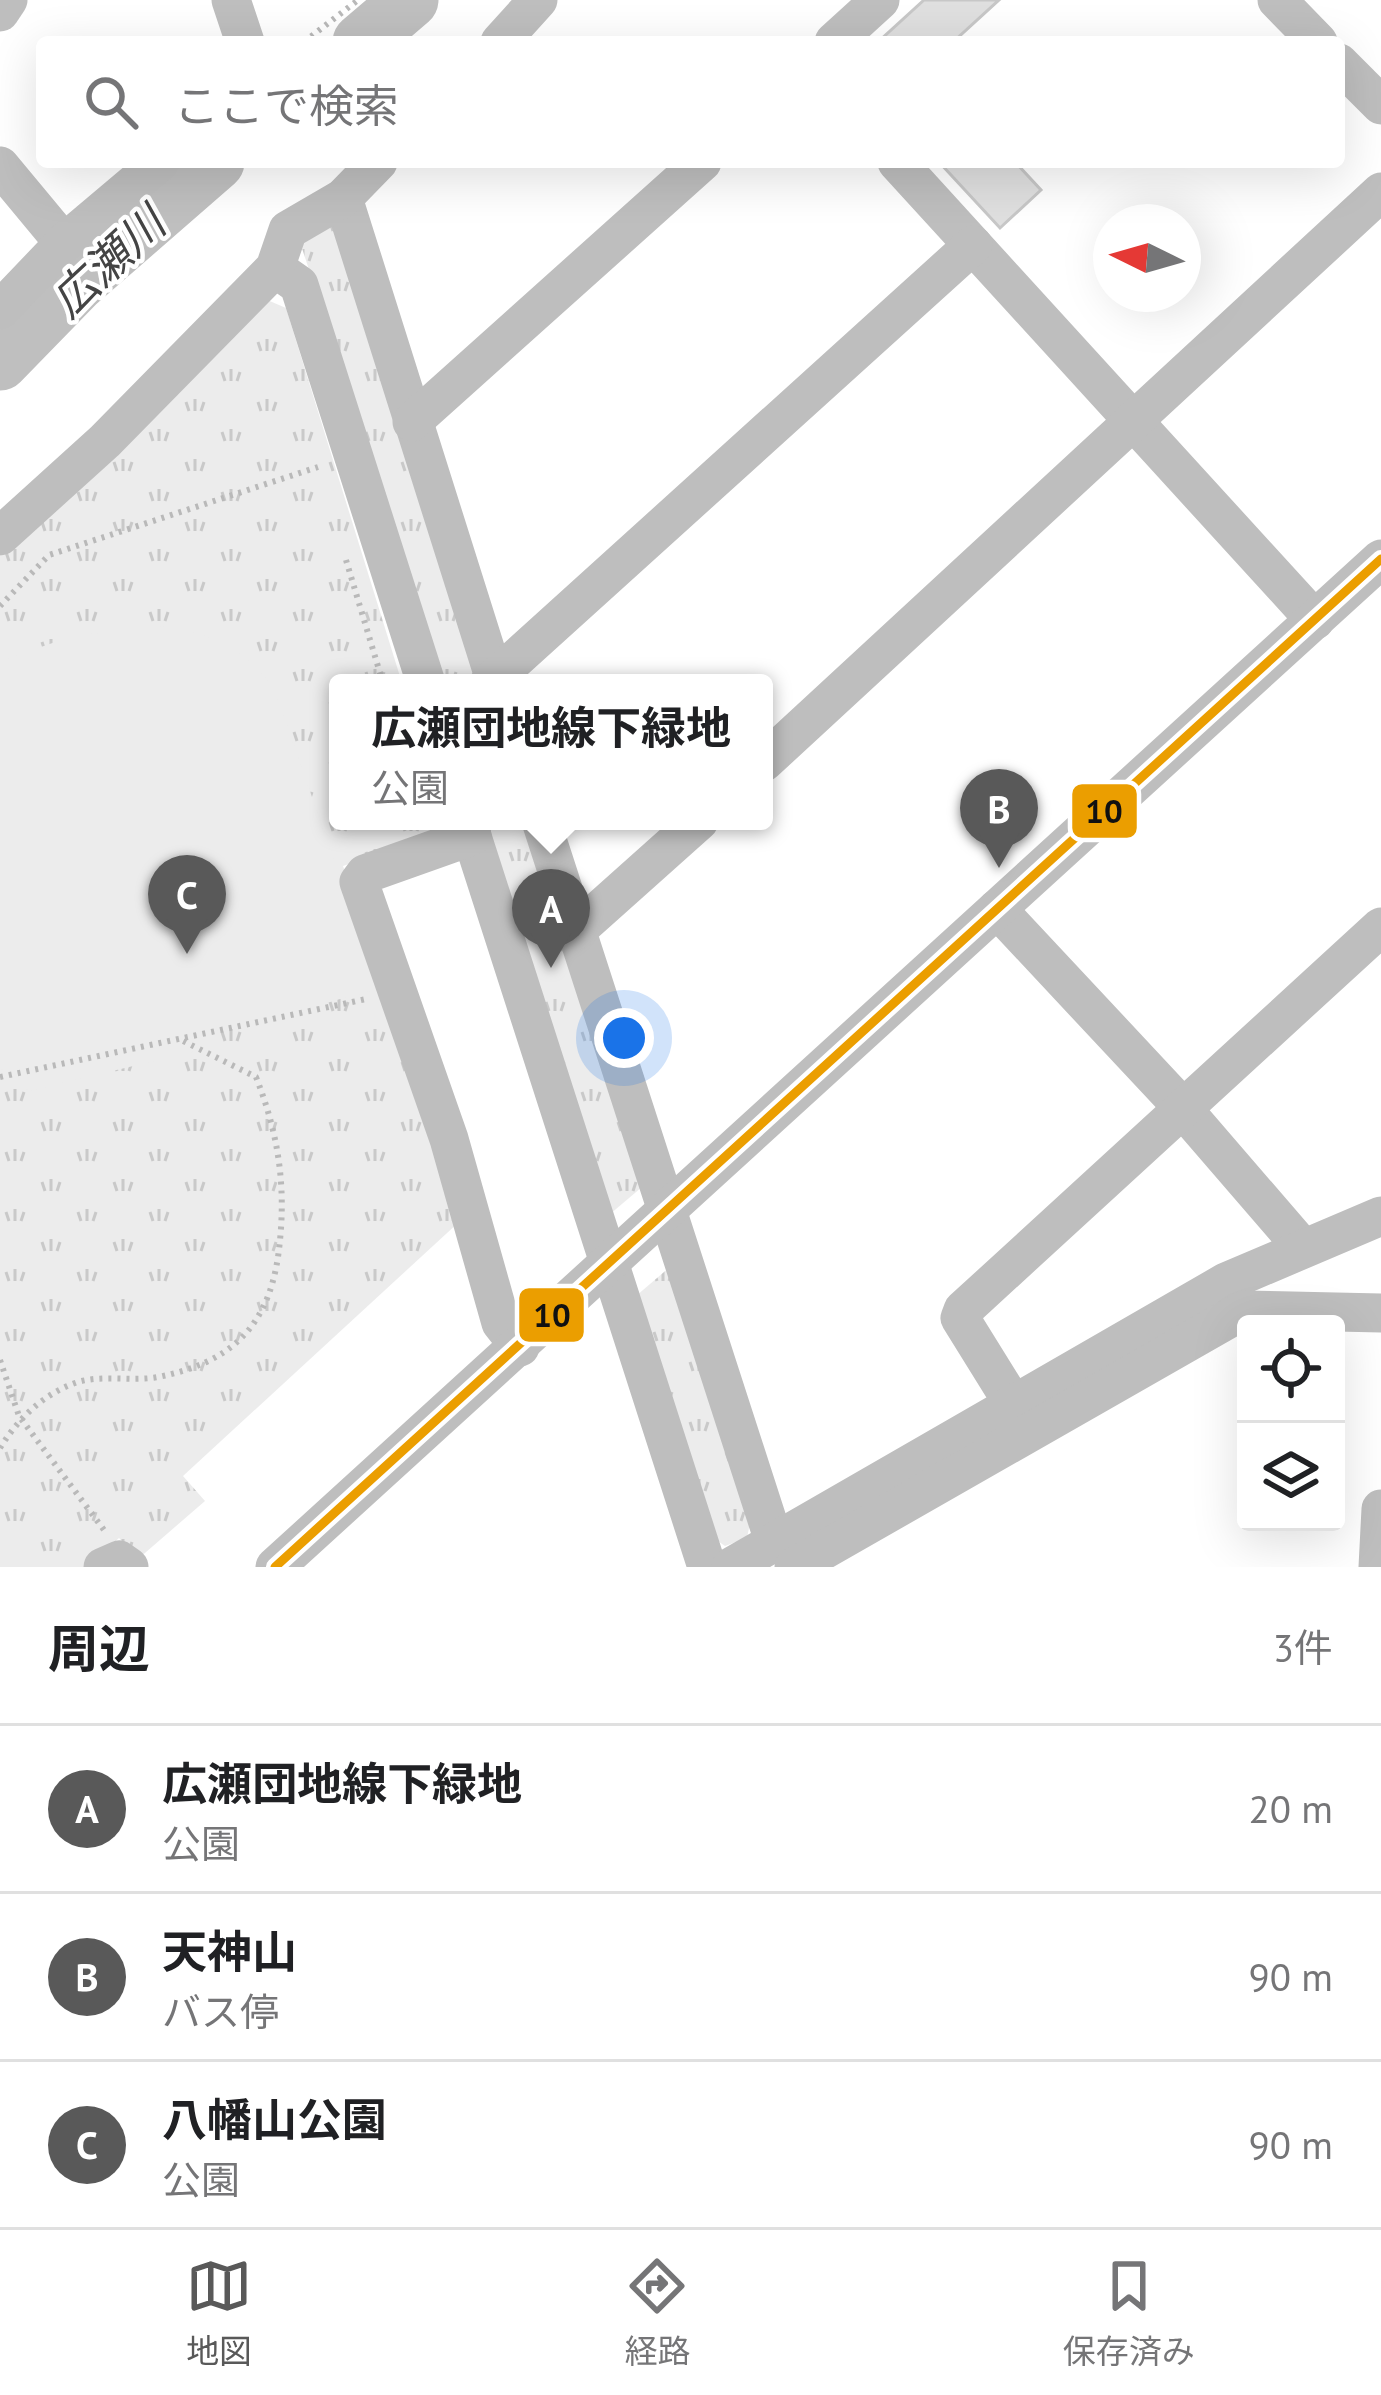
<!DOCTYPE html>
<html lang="ja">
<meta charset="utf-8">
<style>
:root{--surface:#fff;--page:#f2f2f2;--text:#202124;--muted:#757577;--line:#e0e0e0;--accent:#595959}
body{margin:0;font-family:"PT Sans","Noto Sans JP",sans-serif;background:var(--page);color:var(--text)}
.controls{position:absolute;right:36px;bottom:36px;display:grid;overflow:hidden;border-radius:12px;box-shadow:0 12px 48px #0002}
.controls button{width:108px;height:108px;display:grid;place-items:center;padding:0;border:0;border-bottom:3px solid var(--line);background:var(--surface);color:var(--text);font:60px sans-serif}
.compass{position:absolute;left:1093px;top:204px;width:108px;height:108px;border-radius:50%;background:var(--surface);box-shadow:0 12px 48px #0002;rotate:275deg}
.you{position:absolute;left:624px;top:1038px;width:42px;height:42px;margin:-30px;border:9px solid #fff;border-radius:50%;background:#1a73e8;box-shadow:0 0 0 18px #1a73e833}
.badge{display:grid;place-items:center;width:78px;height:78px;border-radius:50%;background:var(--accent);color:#fff;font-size:39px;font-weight:700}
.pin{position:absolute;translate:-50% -99px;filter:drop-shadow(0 3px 6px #0008)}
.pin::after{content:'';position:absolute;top:63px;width:42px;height:36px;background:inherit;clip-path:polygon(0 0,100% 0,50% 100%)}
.popup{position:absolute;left:329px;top:674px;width:444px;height:156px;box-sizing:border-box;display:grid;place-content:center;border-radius:12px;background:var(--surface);filter:drop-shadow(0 3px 9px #0005);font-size:39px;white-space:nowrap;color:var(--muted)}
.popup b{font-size:45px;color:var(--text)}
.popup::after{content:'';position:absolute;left:50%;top:100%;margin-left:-24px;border:24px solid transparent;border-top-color:var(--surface)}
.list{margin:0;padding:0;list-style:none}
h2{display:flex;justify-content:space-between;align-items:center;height:156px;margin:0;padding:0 48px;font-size:51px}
h2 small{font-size:39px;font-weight:400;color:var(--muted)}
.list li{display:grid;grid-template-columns:78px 1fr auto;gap:36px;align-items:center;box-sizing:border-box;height:168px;padding:0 48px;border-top:3px solid var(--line)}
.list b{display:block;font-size:45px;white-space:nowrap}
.list p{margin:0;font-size:39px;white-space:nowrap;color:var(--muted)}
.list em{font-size:39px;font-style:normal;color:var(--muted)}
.icon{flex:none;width:66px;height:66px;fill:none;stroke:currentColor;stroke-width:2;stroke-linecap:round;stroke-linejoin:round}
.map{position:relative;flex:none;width:1381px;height:1567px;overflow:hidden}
.search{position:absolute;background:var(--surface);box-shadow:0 12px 48px #0002;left:36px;right:36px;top:36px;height:132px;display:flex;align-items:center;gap:30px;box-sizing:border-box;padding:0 42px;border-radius:12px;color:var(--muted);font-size:45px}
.sheet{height:660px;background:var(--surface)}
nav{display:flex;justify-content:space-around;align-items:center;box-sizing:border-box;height:168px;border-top:3px solid var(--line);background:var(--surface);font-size:33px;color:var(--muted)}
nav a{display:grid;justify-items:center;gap:6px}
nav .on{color:var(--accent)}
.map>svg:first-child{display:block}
.park{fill:url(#park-tufts)}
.garden{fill:#ececec}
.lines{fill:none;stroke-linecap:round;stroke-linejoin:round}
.river{stroke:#bfbfbf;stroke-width:57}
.building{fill:#dfdfdf;stroke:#c7c7c7;stroke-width:3}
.path{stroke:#b9b9b9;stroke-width:6;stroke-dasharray:3 6;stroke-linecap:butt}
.minor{stroke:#bebebe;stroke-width:39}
.bus-1-casing{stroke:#fff;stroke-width:18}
.bus-1{stroke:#eb9e00;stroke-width:9}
.labels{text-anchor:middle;stroke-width:9;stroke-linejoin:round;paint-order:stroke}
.water-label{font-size:45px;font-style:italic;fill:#444;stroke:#fff}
.line-badge{stroke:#fff;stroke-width:4.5}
.pale-badge-label{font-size:33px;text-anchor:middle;font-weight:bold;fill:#111}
</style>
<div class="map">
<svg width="1381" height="1567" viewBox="0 0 1381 1567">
<defs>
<pattern id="park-tufts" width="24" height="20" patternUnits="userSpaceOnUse" patternTransform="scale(3)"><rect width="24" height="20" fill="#ececec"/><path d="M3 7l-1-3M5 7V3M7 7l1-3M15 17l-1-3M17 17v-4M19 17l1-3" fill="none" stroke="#c9c9c9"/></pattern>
</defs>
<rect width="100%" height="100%" fill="#fff"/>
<g class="park">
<polygon points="334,225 475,652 471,683 444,683 299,239"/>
<polygon points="265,299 286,308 402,683 338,683 338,821 444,821 443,832 343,866 406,1042 459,1222 183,1476 205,1501 138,1559 119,1538 87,1567 0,1567 0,556"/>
<polygon points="483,821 525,821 642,1187 609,1215"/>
<polygon points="671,1266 750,1523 747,1538 725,1546 715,1539 636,1296"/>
</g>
<path class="garden" d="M159,626C210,633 245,647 275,691L379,989L197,1036L200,1050L29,1091L0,1068V661L73,636Z"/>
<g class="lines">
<g class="river">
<polyline points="361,42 410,0"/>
<polyline points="0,362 76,284 216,162"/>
</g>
</g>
<g class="building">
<polygon points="924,0 999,0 953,42 878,42"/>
<polygon points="939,162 1015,162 1041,190 1000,228"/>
</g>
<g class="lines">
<g class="path">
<polyline points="304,42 358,0"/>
<polyline points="346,560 383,683"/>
<polyline points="0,606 49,555 318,467"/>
<polyline points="0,1077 366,999"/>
<polyline points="0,1360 19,1416 104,1530"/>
<path d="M0,1448C18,1419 42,1395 75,1383C100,1374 132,1382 158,1377C229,1363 267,1329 278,1257C287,1192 280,1138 256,1077L179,1039"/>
</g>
<g class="minor">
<polyline points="231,0 245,42"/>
<polyline points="1277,0 1318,42"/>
<polyline points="0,12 8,0"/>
<polyline points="500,42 538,0"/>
<polyline points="834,42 880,0"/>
<polyline points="1339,63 1381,105"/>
<polyline points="897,162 1315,620"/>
<polyline points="0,166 64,243"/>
<polyline points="343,198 496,683"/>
<polyline points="275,268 299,285 426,683"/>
<polyline points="0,310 64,243 160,162"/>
<polyline points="412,422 702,162"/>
<polyline points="0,536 105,441 275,268 288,230 343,198 378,162"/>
<polyline points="489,683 973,245"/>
<polyline points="764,762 1381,192"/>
<polyline points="467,821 707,1567"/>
<polyline points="541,821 774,1541"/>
<polyline points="472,836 365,874 359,882 449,1139 501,1323 520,1347"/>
<polyline points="997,909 1170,1094 1302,1247"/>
<polyline points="577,930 699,821"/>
<polyline points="1014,1405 960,1318 963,1310 1381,927"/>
<polyline points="103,1567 119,1560 129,1567"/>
<polyline points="275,1567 1381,559"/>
<polyline points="731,1567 1226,1282 1381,1216"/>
<polyline points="794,1567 1244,1310 1381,1313"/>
<polyline points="1378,1567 1381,1509"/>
</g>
<g class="bus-1-casing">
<polyline id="bus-1" points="275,1567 1381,559"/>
</g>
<use href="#bus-1" class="bus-1"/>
</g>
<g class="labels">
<g class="water-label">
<text transform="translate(108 262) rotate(-43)" y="16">広瀬川</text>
</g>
</g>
<g class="line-badge">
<rect x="1070" y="782" width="69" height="58" rx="12" fill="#eb9e00"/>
<rect x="517" y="1286" width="69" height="58" rx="12" fill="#eb9e00"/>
</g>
<g class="pale-badge-label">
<text x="1104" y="823">10</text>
<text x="552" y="1327">10</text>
</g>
</svg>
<div class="controls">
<button><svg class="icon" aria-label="locate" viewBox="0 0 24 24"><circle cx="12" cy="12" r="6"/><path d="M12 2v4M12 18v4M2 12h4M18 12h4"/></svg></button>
<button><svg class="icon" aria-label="layers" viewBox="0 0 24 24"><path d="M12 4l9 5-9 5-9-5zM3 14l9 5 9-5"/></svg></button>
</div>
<svg class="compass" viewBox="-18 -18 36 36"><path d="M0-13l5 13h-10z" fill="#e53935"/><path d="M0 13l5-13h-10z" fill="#757577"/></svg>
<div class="you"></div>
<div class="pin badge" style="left:551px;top:968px">A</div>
<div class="popup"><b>広瀬団地線下緑地</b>公園</div>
<div class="pin badge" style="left:999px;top:868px">B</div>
<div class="pin badge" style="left:187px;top:954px">C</div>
<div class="search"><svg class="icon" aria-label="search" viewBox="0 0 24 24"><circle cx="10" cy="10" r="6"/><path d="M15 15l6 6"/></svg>ここで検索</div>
</div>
<section class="sheet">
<h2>周辺<small>3件</small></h2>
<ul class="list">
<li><span class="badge">A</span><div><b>広瀬団地線下緑地</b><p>公園</p></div><em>20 m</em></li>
<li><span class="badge">B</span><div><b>天神山</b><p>バス停</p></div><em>90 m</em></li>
<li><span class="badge">C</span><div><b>八幡山公園</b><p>公園</p></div><em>90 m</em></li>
</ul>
</section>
<nav>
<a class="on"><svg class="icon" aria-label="map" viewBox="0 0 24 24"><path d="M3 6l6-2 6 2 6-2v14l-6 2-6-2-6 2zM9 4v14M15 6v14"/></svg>地図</a>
<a><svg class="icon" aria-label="directions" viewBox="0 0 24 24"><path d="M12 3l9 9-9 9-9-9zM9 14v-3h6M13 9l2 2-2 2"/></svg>経路</a>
<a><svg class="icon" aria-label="saved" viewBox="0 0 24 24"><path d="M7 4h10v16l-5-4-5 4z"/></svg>保存済み</a>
</nav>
